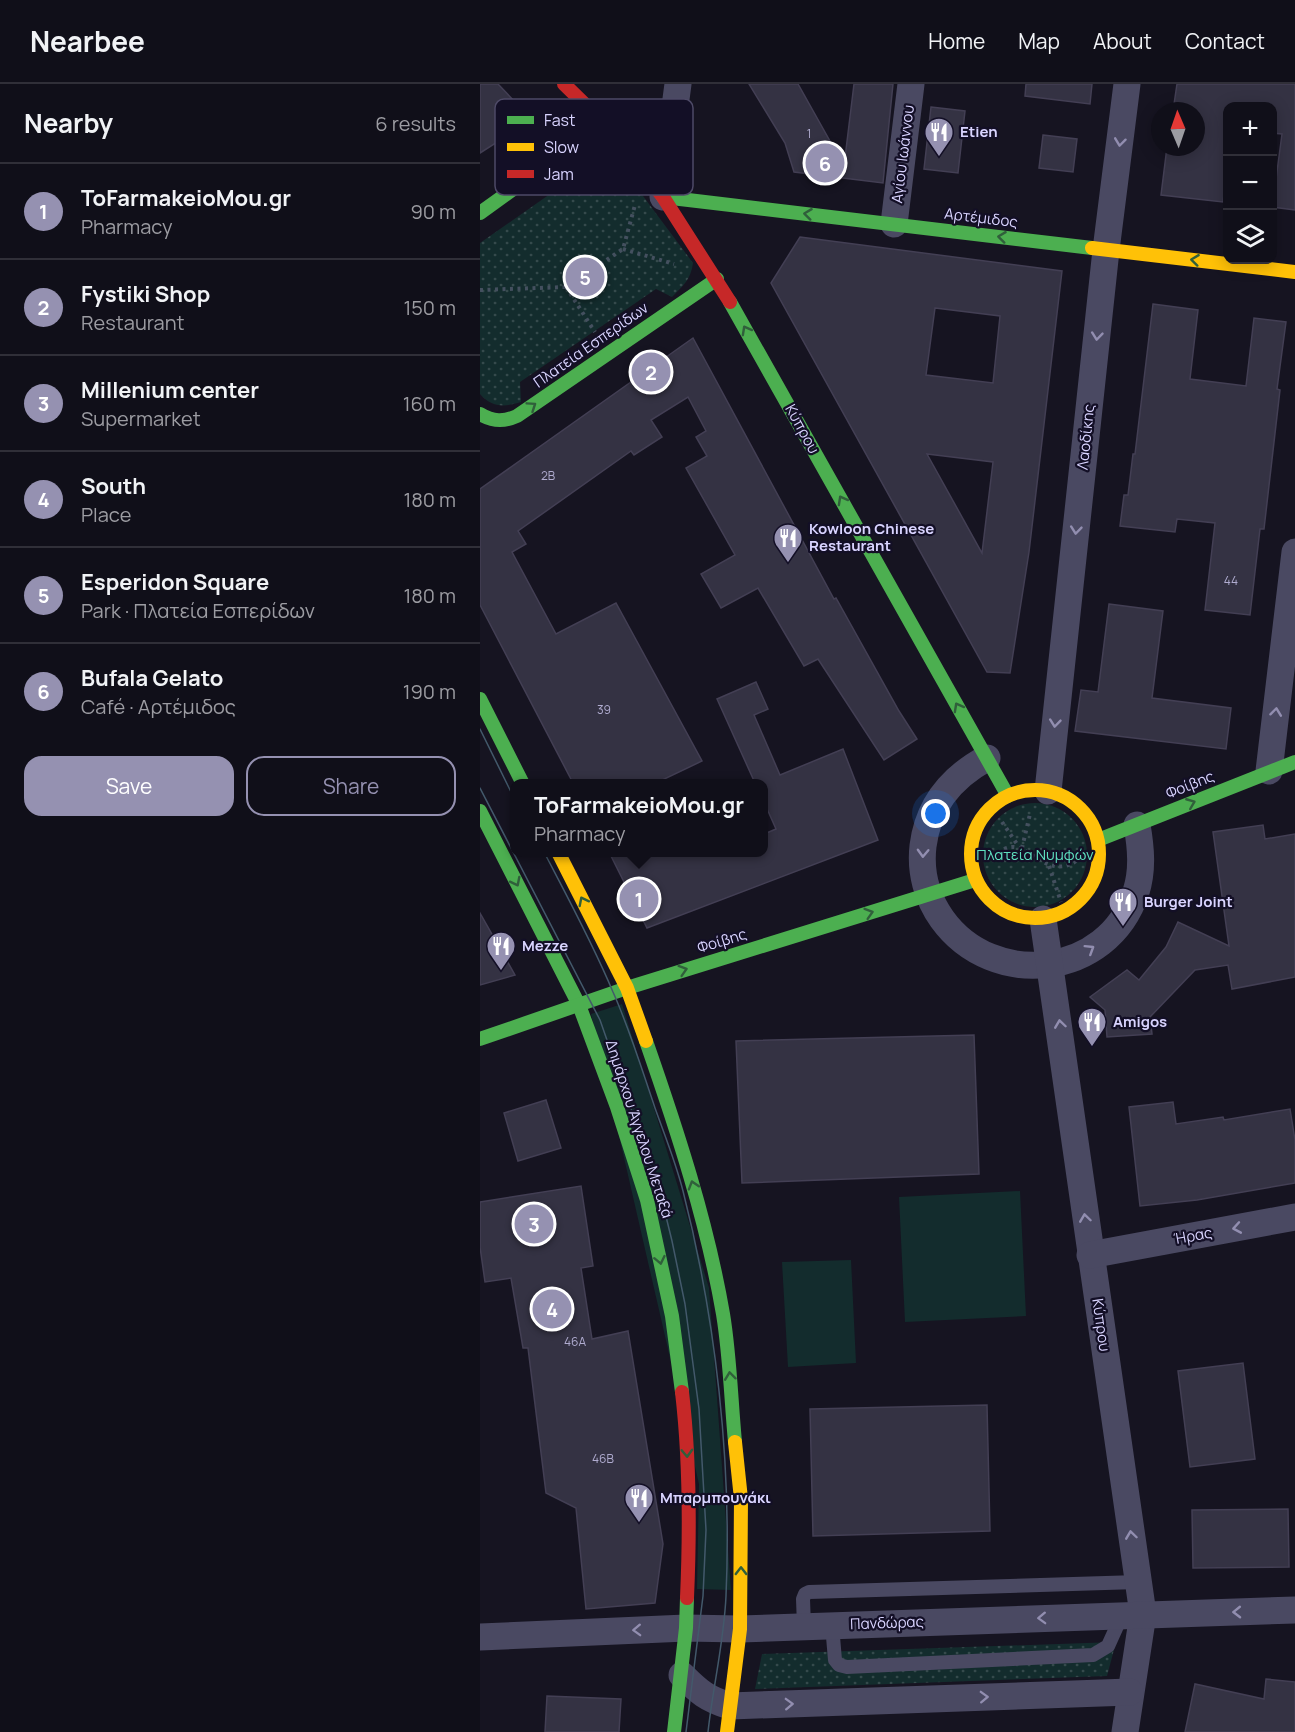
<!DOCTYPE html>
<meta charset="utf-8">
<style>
:root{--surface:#100f19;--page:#1e1d26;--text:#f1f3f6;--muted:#9c9ca2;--line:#302f38;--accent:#9591b1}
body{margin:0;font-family:Manrope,sans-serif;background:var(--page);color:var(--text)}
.controls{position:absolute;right:18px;top:18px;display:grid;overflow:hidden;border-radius:12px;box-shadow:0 3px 15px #0003}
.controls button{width:54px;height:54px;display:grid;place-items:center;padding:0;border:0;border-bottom:2px solid var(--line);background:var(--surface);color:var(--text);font:30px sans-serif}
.compass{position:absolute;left:671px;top:18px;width:54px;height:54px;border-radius:50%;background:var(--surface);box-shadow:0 3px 15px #0003;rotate:358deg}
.you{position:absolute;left:456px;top:730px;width:21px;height:21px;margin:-15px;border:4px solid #fff;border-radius:50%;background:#1a73e8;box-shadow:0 0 0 9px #1a73e833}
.badge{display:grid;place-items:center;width:39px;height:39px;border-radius:50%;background:var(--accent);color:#fff;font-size:20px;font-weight:700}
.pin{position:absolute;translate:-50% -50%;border:3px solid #fff;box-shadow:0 2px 6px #0006}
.popup{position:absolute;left:30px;top:695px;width:258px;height:78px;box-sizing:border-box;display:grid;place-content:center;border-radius:12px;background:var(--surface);filter:drop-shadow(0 2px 4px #0005);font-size:20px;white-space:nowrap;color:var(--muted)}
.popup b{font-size:22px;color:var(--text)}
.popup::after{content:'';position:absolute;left:50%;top:100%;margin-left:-12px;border:12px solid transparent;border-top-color:var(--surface)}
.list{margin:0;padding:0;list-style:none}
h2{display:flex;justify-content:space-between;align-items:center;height:78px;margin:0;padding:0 24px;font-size:26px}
h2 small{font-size:20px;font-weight:400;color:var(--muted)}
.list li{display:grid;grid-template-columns:39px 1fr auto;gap:18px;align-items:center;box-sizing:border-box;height:96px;padding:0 24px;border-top:2px solid var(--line)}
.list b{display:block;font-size:22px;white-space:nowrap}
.list p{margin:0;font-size:20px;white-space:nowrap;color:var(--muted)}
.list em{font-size:20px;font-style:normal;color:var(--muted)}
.actions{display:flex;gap:12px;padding:18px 24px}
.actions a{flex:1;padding:14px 0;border:2px solid var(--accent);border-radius:18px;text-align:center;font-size:21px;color:var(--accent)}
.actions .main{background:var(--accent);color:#fff}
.icon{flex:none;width:33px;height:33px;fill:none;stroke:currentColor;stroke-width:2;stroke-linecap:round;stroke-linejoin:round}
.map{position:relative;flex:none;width:815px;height:1648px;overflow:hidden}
header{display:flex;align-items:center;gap:36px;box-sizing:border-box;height:84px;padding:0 30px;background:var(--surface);border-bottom:2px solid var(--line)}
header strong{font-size:28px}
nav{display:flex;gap:33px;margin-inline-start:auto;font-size:21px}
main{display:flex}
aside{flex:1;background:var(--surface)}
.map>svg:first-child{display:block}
.grass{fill:#132c2d}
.park{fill:url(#park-dots)}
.building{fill:#343243;stroke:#433f54;stroke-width:1.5;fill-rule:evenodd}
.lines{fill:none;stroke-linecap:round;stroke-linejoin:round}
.path{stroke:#44505f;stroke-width:4;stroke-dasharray:3 4.5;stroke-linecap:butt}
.lane{stroke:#4a4962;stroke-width:14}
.street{stroke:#4a4962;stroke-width:27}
.fast{stroke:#4caf50;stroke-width:14}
.slow{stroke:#ffc107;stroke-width:14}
.jam{stroke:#c62828;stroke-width:14}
.tram{stroke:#43596b;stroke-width:1.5}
.oneway{stroke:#928eb0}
.oneway2{stroke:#305f3b}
.labels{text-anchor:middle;stroke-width:4.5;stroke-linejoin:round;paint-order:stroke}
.number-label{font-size:12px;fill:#b0acd0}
.poi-label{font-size:15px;font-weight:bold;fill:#d9d4ff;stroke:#130f26;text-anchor:start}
.street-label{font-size:15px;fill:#d9d4ff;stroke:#130f26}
.park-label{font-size:15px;fill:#5fe0c0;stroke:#130f26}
.key{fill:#130f26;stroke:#4e4a67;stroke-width:1.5}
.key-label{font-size:16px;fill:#d9d4ff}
</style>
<header>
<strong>Nearbee</strong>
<nav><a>Home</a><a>Map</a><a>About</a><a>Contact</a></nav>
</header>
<main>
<aside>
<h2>Nearby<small>6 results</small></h2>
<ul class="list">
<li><span class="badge">1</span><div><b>ToFarmakeioMou.gr</b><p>Pharmacy</p></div><em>90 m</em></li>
<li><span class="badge">2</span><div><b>Fystiki Shop</b><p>Restaurant</p></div><em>150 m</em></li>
<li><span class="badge">3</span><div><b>Millenium center</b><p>Supermarket</p></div><em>160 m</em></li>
<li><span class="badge">4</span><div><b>South</b><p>Place</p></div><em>180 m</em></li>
<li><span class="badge">5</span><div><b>Esperidon Square</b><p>Park · Πλατεία Εσπερίδων</p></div><em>180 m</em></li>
<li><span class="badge">6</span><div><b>Bufala Gelato</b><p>Café · Αρτέμιδος</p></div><em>190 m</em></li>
</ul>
<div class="actions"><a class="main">Save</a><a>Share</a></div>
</aside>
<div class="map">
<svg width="815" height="1648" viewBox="0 0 815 1648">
<defs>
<pattern id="park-dots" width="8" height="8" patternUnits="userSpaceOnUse" patternTransform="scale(1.5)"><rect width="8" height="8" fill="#132c2d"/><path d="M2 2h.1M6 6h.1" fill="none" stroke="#354a4c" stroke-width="1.8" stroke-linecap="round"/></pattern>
</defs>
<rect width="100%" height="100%" fill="#161421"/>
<g class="grass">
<polygon points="142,920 229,1204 251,1506 217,1505 219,1400 111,930"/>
<polygon points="540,1107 546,1232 425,1238 419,1113"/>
<polygon points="371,1176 376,1279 308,1283 302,1178"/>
</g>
<g class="park">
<path d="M125,61L213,179C211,195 203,202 192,213L176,205L40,298L41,318C25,323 12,324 0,310V159L100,89L97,70Z"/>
<circle cx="555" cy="771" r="52"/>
<polygon points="636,1558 627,1592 275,1605 282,1570"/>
</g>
<g class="building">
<polygon points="0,0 18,0 52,36 0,69"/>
<polygon points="269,0 318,0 364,82 374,0 413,0 403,99 314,88 305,59"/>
<polygon points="546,0 612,0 610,20 545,12"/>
<polygon points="697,0 815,0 815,126 792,123 792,94 796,95 802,50 792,49 792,22 747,22 747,85 743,118 681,111 687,63 716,63 716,27 693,27"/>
<polygon points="451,23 485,27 478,89 444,85"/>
<polygon points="563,51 597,55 593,88 559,84"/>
<path d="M320,153L582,187L549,468L530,589L507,588L291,199ZM455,224L520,232L513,299L446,291ZM447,370L513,378L502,469Z"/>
<polygon points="673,220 718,226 710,295 766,302 774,234 806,238 797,305 800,306 784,445 780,445 770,531 725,526 735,439 697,435 695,448 640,442 644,411 648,411 653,370 655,370"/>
<polygon points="213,254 354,515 356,514 419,627 437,655 404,676 338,575 324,582 278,504 241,524 221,490 255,471 206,384 227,372 216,353 226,347 208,313 171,336 182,353 154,371 151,367 38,447 46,460 32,468 76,550 136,519 222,677 176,699 93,699 0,521 0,405"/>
<polygon points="629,520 683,527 672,614 751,624 746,665 595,647 601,606 618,608"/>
<polygon points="276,598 288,625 274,631 300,691 363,665 398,756 167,844 129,768 284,768 284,750 296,745 284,718 284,699 275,699 237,615"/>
<polygon points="783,741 785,755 815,750 815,893 752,905 748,881 715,886 670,933 672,950 627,953 625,926 610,913 647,886 659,896 686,863 698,838 749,862 733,748"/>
<polygon points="0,829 35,891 0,901"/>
<polygon points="494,951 499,1090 262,1099 256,957"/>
<polygon points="66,1016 81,1064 38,1077 24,1029"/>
<polygon points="693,1018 696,1040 743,1033 744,1036 810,1025 815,1056 815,1099 717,1116 660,1122 649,1023"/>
<polygon points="101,1102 113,1182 101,1184 112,1255 148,1247 183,1460 175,1519 106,1525 96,1424 66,1409 48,1264 43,1264 31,1194 5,1198 0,1163 0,1118"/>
<polygon points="763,1279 775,1375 710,1383 698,1287"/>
<polygon points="507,1321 510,1447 333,1452 330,1325"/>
<polygon points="808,1425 809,1483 713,1484 712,1426"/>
<polygon points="786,1595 815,1598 815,1648 705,1648 715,1600 784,1615"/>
<polygon points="67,1612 141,1615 139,1648 65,1648"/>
</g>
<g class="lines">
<g class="path">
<polyline points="143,165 194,180"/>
<polyline points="86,203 115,248"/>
<polyline points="0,206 86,203 143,165 155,121"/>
<polyline points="522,738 539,763"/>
<polyline points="542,764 550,730"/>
<path d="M513,775C543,737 561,804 599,775"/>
<polyline points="569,782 581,818"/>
</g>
<g class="lane">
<polyline points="352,1541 355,1576 359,1581 367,1583 613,1571 628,1562 642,1531"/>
<polyline points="324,1542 323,1515 325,1510 329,1508 658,1498"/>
</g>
<g class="street">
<polyline points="183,113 198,0"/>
<polyline points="414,140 431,0"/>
<path d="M507,674C472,693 448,721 443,762C440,788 447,814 462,835C513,906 628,894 656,808C663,786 661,764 657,741"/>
<polyline points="789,687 815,468"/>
<polyline points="568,707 626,166 647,0"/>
<polyline points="563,835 663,1530 645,1648"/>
<polyline points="610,1171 815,1133"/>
<polyline points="0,1553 206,1544 260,1545 815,1526"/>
<path d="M202,1591C219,1608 227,1615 250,1622L650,1608"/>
</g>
<g class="fast">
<polyline points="183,113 612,164"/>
<polyline points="0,129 101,56 126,41"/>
<polyline points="250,218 528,712"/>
<path d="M0,330C13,338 24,338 37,332L237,195"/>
<polyline points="0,615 43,700"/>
<polyline points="0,727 99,921 137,1023 167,1116 192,1232 202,1308"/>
<polyline points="618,756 815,678"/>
<polyline points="0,955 147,904 495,796"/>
<path d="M166,957C197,1046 227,1137 243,1230C250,1272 251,1316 255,1358"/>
<polyline points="194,1648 206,1544 207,1514"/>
</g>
<g class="slow">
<polyline points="612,164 815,188"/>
<circle cx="555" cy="770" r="64"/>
<polyline points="78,768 147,904 166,957"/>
<polyline points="247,1648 260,1545 261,1415 255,1358"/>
</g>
<g class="jam">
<polyline points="84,0 126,41 183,113 250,218"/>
<path d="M202,1308C210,1377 210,1446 207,1514"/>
</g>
<g class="tram">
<polyline points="0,645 34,714"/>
<polyline points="0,704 120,936 180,1108 192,1157 205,1220 219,1325 226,1446 223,1512 206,1648"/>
<path d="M64,768C88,814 113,860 133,908C150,946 162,986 175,1024C185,1052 196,1079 203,1107C236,1236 252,1379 246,1512C244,1558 233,1602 228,1648"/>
</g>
</g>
<defs><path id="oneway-chevron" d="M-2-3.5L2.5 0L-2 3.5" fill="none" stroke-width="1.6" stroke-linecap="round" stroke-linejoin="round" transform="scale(1.5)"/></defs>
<g class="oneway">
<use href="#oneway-chevron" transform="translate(640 58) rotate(97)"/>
<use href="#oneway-chevron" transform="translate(617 252) rotate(96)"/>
<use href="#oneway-chevron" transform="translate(596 446) rotate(96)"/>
<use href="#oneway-chevron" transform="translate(796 628) rotate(-83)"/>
<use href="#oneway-chevron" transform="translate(575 639) rotate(96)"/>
<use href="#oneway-chevron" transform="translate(443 769) rotate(92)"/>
<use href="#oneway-chevron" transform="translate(610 865) rotate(-32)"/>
<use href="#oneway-chevron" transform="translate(580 940) rotate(-98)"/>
<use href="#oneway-chevron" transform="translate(605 1134) rotate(-98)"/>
<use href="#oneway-chevron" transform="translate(757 1144) rotate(170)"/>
<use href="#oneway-chevron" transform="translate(651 1451) rotate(-98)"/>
<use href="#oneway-chevron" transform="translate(757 1528) rotate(179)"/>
<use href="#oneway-chevron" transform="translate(562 1534) rotate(178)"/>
<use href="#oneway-chevron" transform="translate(157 1546) rotate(178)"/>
<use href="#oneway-chevron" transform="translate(504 1613) rotate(-2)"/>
<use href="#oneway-chevron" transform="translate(309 1620) rotate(-2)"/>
</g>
<g class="oneway2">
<use href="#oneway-chevron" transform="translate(328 130) rotate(-173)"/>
<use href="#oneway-chevron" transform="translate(522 153) rotate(-173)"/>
<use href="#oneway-chevron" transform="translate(715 176) rotate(-173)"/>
<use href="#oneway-chevron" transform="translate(266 246) rotate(-119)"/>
<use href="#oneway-chevron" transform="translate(52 322) rotate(-34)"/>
<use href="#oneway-chevron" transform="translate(362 416) rotate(-119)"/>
<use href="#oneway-chevron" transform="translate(478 623) rotate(-119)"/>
<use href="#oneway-chevron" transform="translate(711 719) rotate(-22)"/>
<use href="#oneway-chevron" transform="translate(36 798) rotate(63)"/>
<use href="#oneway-chevron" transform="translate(103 817) rotate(-117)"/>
<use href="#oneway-chevron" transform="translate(389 829) rotate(-17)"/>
<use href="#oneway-chevron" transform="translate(203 886) rotate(-17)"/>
<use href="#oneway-chevron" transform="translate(213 1101) rotate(-107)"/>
<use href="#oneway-chevron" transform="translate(180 1176) rotate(78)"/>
<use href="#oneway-chevron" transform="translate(250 1292) rotate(-97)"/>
<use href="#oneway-chevron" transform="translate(207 1369) rotate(88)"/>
<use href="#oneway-chevron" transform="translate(261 1487) rotate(-90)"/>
</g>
<defs>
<g id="restaurant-pin" transform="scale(1.5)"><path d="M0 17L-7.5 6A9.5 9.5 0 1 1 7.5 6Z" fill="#9591b1" stroke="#130f26"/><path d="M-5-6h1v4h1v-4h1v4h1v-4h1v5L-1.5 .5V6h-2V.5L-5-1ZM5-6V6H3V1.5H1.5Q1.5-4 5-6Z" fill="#fff"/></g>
</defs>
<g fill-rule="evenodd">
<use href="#restaurant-pin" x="459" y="48"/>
<use href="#restaurant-pin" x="308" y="454"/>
<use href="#restaurant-pin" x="643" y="818"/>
<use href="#restaurant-pin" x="21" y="862"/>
<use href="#restaurant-pin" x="612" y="938"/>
<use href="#restaurant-pin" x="159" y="1414"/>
</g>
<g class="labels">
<g class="number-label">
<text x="329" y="54">1</text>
<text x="68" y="396">2Β</text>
<text x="751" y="501">44</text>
<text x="124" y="630">39</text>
<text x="95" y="1262">46Α</text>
<text x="123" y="1379">46Β</text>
</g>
<g class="poi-label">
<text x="480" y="53">Etien</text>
<text x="329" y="450">Kowloon Chinese<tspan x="329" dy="17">Restaurant</tspan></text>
<text x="664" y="823">Burger Joint</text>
<text x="42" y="867">Mezze</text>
<text x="633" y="943">Amigos</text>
<text x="180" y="1419">Μπαρμπουνάκι</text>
</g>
<g class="street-label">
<text transform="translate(423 70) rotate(-83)" y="5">Αγίου Ιωάννου</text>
<text transform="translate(501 134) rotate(7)" y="5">Αρτέμιδος</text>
<text transform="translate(111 261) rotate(-35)" y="5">Πλατεία Εσπερίδων</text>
<text transform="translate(322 345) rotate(61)" y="5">Κύπρου</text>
<text transform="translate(606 353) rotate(-84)" y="5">Λαοδίκης</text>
<text transform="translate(710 701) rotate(-22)" y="5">Φοίβης</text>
<text transform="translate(242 857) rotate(-17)" y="5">Φοίβης</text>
<text transform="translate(159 1045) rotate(72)" y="5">Δημάρχου Άγγελου Μεταξά</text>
<text transform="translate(713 1152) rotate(-10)" y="5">Ήρας</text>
<text transform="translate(621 1241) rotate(82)" y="5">Κύπρου</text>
<text transform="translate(407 1539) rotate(-2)" y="5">Πανδώρας</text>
</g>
<g class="park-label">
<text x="555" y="776">Πλατεία Νυμφών</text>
</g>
</g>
<rect x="15" y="15" width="198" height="96" rx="9" class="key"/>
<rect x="27" y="32" width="27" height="8" fill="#4caf50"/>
<rect x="27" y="59" width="27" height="8" fill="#ffc107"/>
<rect x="27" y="86" width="27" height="8" fill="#c62828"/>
<g class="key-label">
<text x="64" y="42">Fast</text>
<text x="64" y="69">Slow</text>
<text x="64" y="96">Jam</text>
</g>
</svg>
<div class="controls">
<button>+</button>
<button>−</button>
<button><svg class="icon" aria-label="layers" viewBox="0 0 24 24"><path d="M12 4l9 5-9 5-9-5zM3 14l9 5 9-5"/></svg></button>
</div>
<svg class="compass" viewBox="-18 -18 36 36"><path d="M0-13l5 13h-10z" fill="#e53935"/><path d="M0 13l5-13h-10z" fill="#9c9ca2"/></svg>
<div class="you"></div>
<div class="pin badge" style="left:159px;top:815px">1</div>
<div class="popup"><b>ToFarmakeioMou.gr</b>Pharmacy</div>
<div class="pin badge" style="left:171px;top:288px">2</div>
<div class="pin badge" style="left:54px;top:1140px">3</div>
<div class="pin badge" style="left:72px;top:1225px">4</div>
<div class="pin badge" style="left:105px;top:193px">5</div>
<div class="pin badge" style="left:345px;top:79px">6</div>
</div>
</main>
